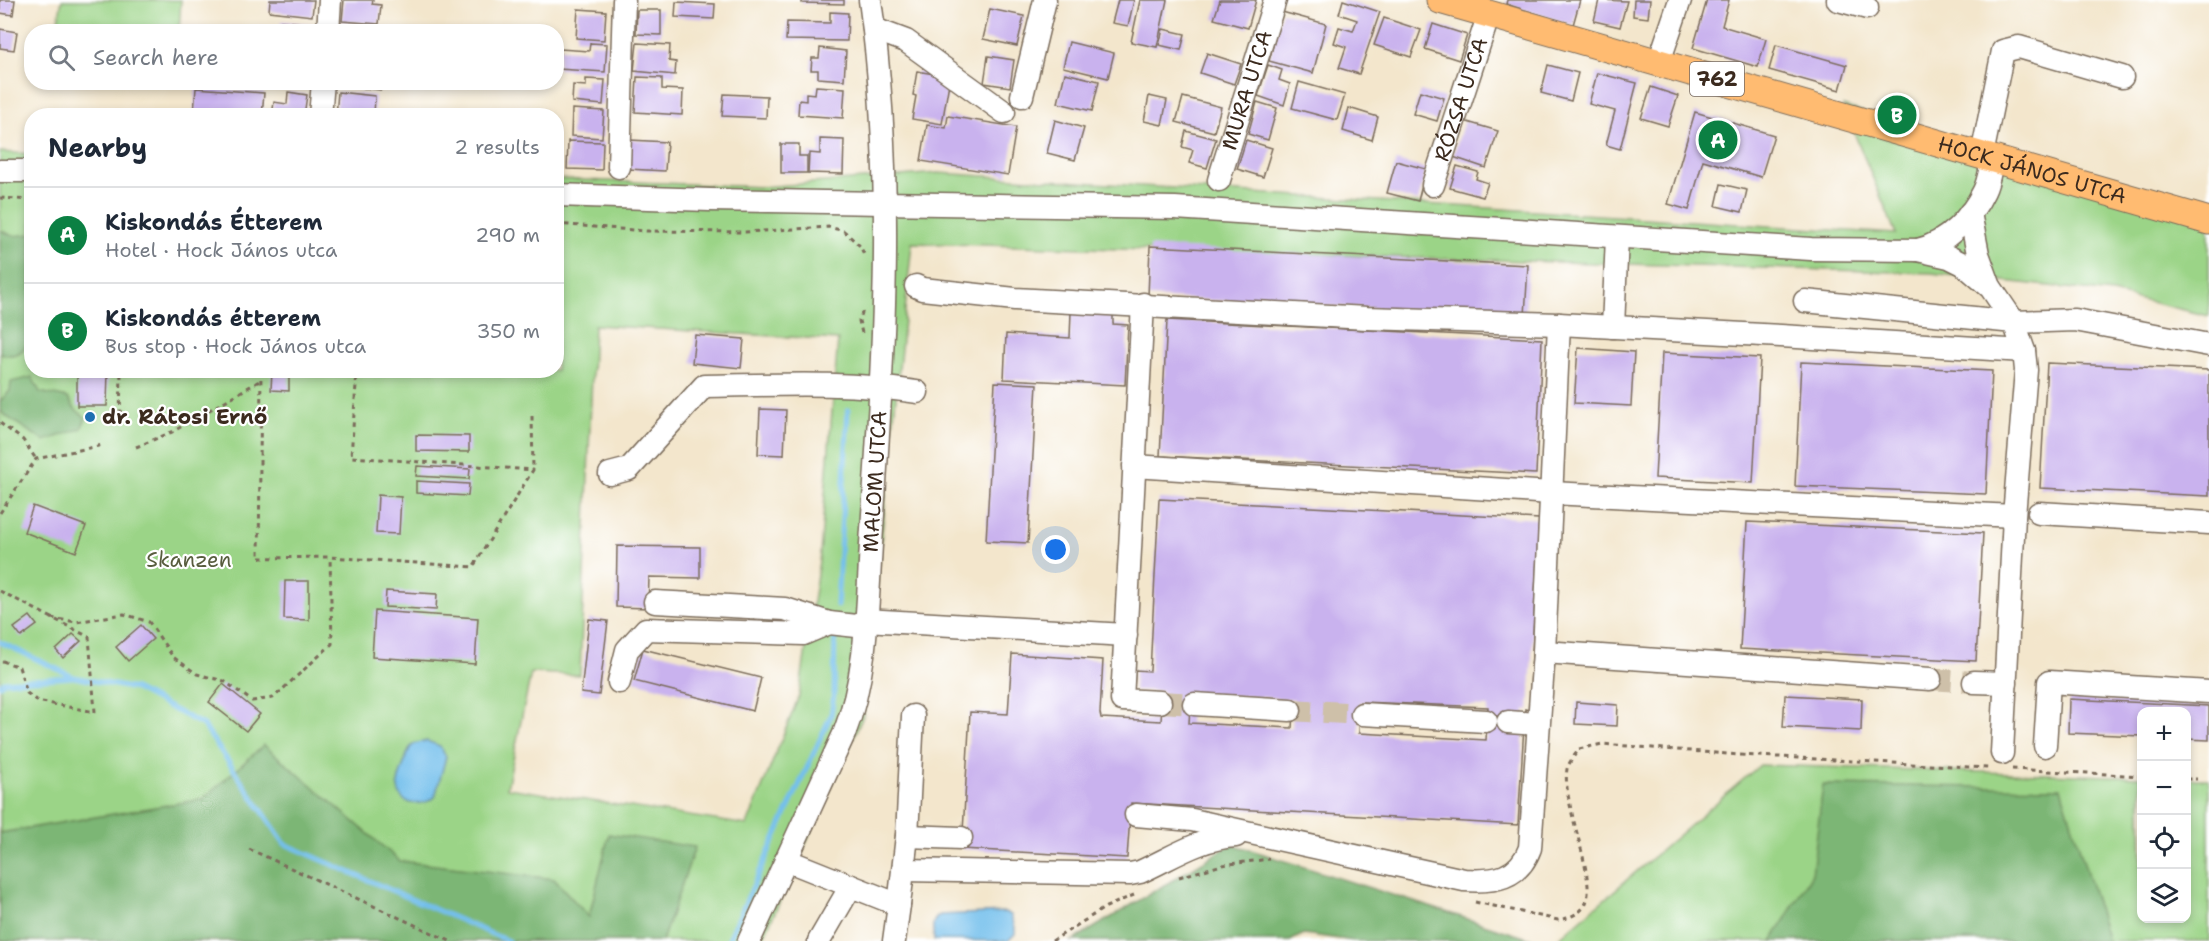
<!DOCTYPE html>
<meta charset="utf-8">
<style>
:root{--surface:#fff;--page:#f6f6f7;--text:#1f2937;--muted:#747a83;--line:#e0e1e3;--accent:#0b8043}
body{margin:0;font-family:"Shantell Sans",sans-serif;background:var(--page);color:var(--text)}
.controls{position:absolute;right:18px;bottom:18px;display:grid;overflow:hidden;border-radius:12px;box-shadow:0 3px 9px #0003}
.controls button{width:54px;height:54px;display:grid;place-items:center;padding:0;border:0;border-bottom:2px solid var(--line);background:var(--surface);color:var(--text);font:30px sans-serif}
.you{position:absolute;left:1056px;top:550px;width:21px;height:21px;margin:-15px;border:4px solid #fff;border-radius:50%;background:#1a73e8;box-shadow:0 0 0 9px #1a73e833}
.badge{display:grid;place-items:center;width:39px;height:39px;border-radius:50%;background:var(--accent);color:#fff;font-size:20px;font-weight:700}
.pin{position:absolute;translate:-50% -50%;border:3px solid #fff;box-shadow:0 2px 6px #0006}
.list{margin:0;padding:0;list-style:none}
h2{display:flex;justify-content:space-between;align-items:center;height:78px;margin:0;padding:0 24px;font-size:26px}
h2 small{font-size:20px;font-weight:400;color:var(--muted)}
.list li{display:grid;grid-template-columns:39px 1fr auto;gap:18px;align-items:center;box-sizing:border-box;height:96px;padding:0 24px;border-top:2px solid var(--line)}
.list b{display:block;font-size:22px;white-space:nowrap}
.list p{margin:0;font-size:20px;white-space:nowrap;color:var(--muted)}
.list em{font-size:20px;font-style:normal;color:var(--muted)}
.icon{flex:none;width:33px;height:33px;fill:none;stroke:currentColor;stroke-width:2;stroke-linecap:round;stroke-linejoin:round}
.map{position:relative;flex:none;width:2209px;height:941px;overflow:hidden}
.search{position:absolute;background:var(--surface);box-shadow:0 3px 9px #0003;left:24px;top:24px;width:540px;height:66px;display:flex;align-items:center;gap:15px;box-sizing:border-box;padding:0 21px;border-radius:24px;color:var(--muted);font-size:22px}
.panel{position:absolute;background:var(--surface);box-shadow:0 3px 9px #0003;left:24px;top:108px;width:540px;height:270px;border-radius:24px}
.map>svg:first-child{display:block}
.green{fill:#9bd487;stroke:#6b7f52;stroke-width:1.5;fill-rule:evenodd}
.forest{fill:#7cb674;stroke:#5c7049;stroke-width:1.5}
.water{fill:#73bfec;stroke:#577485;stroke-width:1.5}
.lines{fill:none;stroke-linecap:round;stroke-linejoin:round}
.stream{stroke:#73bfec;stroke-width:5}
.building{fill:#c9b2ee;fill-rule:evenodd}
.minor-tunnel{stroke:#cec0a9;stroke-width:22;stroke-dasharray:22 11;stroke-linecap:butt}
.minor-casing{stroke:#7b6c5b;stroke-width:25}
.major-casing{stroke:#7b6c5b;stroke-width:29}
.path{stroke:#7b6c5b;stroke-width:3;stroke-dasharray:4.5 4.5;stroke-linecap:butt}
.minor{stroke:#fff;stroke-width:22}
.major{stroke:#ffbb71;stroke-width:27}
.poi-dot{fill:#1f6fb2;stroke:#fff;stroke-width:2}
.labels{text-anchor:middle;stroke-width:4.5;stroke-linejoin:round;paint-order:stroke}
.shield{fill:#fff;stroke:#766a62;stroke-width:1.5}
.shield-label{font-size:20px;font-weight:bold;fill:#3b2a1e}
.street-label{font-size:21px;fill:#3b2a1e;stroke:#fff}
.poi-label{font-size:21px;font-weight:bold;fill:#3b2a1e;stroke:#fff;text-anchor:start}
.park-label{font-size:21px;fill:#585d3e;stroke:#fff}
</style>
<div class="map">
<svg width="2209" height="941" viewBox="0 0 2209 941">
<rect width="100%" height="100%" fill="#fff"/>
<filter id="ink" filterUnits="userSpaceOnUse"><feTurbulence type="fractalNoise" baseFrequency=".0167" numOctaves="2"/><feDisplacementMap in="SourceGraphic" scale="12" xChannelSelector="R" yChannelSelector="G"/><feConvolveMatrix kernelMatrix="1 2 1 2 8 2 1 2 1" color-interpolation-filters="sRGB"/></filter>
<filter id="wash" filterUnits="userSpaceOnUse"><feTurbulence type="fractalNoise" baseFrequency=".008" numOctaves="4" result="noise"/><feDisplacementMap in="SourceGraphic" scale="24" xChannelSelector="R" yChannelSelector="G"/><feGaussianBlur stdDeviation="1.35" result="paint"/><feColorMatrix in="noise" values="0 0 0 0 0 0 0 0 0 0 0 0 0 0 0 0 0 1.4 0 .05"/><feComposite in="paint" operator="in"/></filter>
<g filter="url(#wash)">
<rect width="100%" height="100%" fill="#f3e6cc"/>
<g class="green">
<polygon points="62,0 181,0 179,31 56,31"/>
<path d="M1843,106L2209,210V316L2112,293L1931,273L912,243L863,716L762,941H0V152L31,154L32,370H556L557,179L762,187L938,173L1896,234ZM594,325L838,340L820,554L799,696L747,825L507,788L531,673L580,675Z"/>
<polygon points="1760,765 2141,777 2142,918 2186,918 2187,779 2209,779 2209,941 1556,941"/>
</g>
<g class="forest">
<path d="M0,230L13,236L31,234V340C22,352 16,359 0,353Z"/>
<polygon points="32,377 40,392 68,398 75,409 86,418 81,429 44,441 4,415 0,409 0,401 10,391 11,382"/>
<polygon points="264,745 400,861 554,879 589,917 609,834 695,847 662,941 0,941 0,833 203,799"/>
<polygon points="1823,785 2061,788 2108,941 1772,941 1812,874"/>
<polygon points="1232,844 1537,941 1354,941 1304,934 1290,941 1072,941"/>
</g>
<g class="water">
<path d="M427,741L440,746L446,757L435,797C423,806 401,808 398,788C397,779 402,769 405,761C407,755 408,748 413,745C417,742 423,742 427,741Z"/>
<path d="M1005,912L1011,915L1015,927V934L1008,941L934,940C933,929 930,921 940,915Z"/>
</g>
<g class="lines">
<g class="stream">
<polyline points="837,606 848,410"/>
<polyline points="0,642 74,677 135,689 203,725 285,844 508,941"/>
<polyline points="0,685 4,682 72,677"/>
<polyline points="728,941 831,715 834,694 835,630"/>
</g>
</g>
<g id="blocks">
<g class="building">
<polygon points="0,0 15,0 13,15 0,13"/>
<polygon points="270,0 314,0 312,16 269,11"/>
<polygon points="344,0 373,0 372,4 381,5 379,24 342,21"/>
<polygon points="802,0 844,0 844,4 802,3"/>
<polygon points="1118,0 1134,0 1128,26 1112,23"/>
<polygon points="1140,0 1167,0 1157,47 1131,42"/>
<polygon points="1220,0 1256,0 1248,28 1214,19"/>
<polygon points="1343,0 1380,12 1359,74 1339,68 1346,47 1334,43 1339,27 1353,31 1357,20 1339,14"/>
<polygon points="1507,0 1580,0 1573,25 1506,4"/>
<polygon points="1599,0 1627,1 1620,27 1594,21"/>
<polygon points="1634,0 1650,0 1648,18 1633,16"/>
<polygon points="1707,0 1729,0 1722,26 1766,39 1758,67 1693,48"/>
<polygon points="676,2 715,4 714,19 675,17"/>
<polygon points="578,9 606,11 604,40 576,38"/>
<polygon points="990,9 1024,16 1017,46 983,39"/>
<polygon points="637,10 661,10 661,35 636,34"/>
<polygon points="830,12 848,13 847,41 786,40 787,22 830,23"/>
<polygon points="1282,12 1326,24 1313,73 1269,61"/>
<polygon points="1384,18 1421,30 1411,57 1374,45"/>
<polygon points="281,21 313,24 312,32 280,32"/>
<polygon points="1433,24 1467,35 1459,60 1425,49"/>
<polygon points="344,26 374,30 374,32 343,32"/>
<polygon points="0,29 17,32 14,50 0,48"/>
<polygon points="1163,29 1185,34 1181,50 1159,45"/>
<polygon points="1069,42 1114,53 1108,78 1063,67"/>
<polygon points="590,43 607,44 605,72 558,69 560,49 589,51"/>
<polygon points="637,43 670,45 669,61 676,62 675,75 634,71"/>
<polygon points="1776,45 1847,65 1840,90 1769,70"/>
<polygon points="820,48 846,51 844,80 818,78 818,70 811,70 812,58 819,58"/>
<polygon points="1207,53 1241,64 1234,84 1200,73"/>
<polygon points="988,56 1014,60 1010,87 984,83"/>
<polygon points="1268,65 1282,70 1279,80 1290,84 1284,105 1258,96"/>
<polygon points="1548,65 1578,73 1571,101 1541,93"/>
<polygon points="917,71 950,77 942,124 912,119 916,96 913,95"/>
<polygon points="1065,73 1099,81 1092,111 1058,103"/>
<polygon points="1597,73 1637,83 1620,149 1606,145 1615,111 1589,104"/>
<polygon points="637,77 662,78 662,89 683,90 682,115 635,112"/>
<polygon points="586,79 605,80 603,105 572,102 573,85 586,86"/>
<polygon points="336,82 382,82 381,90 336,85"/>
<polygon points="1299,82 1345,95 1337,120 1292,108"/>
<polygon points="816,86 845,88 843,118 798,115 799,100 806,101 806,93 815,94"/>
<polygon points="1651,87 1678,96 1668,126 1641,118"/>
<polygon points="196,88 264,93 262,116 194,112"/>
<polygon points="1420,91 1444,98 1437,121 1413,114"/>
<polygon points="288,92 307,95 304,116 272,116 274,102 287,104"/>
<polygon points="338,92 375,96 374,116 336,116"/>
<polygon points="724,94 767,96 766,118 722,116"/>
<polygon points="1149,96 1167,100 1162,125 1144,121"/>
<polygon points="1183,97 1221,107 1214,132 1176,122"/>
<polygon points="1257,102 1277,108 1268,140 1248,134"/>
<polygon points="1349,108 1378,117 1372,140 1343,131"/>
<polygon points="572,109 604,111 602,138 571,136"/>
<polygon points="1695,112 1774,135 1761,177 1703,160 1689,210 1668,204"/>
<polygon points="948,116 1016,127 1008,175 921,161 927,125 946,128"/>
<polygon points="1055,120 1084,128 1075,160 1047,153"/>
<polygon points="1464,121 1498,131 1486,168 1453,157"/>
<polygon points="1186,131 1216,139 1207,168 1189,163 1193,150 1182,147"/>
<polygon points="820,139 844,140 843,174 808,173 809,153 820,154"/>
<polygon points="630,140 667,142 665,171 628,169"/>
<polygon points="1246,140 1272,148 1263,177 1237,169"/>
<polygon points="568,141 603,142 602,170 567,169"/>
<polygon points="781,144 799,144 799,156 807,156 807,173 781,173"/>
<polygon points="1396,161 1426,169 1418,201 1387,193"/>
<polygon points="1457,166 1478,172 1476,179 1488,183 1483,197 1450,188"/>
<polygon points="1721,184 1747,190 1742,212 1716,206"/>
<polygon points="1150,246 1528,265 1525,316 1148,297"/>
<polygon points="1071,311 1113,313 1113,324 1128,325 1125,385 1004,379 1006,334 1070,338"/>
<polygon points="1167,320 1542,339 1536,474 1160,456"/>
<polygon points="695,335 744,339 741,368 692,363"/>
<polygon points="1578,348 1634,352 1631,406 1574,403"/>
<polygon points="1662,353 1760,358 1753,483 1655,478"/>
<polygon points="1801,362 1992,371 1986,494 1795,486"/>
<polygon points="2047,363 2209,370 2209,496 2040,488"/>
<polygon points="77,370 108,370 107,406 77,406"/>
<polygon points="272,370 306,370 306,375 289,375 289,391 271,390"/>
<polygon points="995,382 1037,384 1028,543 986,541"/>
<polygon points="760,409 786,410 784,455 758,454"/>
<polygon points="416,435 469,436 469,452 416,451"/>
<polygon points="417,466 470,469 469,479 416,476"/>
<polygon points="416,481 469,484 468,496 416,493"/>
<polygon points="378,495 401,497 399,534 376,533"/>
<path d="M1159,499L1539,519L1529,710L1525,709L1518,825L1131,803L1127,858L962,849L970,712L1008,714L1012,654L1103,660L1100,713L1101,718L1161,721L1163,691L1134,690L1135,670L1150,671ZM1191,693L1294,699L1292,728L1189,723ZM1360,702L1488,707L1486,740L1359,733Z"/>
<polygon points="33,506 86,526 76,552 24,532"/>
<polygon points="1747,522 1983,533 1976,661 1740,649"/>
<polygon points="617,546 700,547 700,578 649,577 648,608 616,607"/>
<polygon points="285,581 309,581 309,620 284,619"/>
<polygon points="386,591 437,594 436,610 385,607"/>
<polygon points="375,611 478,618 475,664 372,657"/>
<polygon points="30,616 37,625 21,637 14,628"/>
<polygon points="589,619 608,621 599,695 581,693"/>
<polygon points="141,625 153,639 128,661 116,647"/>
<polygon points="73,634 81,641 63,658 56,650"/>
<polygon points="643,649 761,678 753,711 634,681"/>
<polygon points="223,684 260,714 246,731 209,702"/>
<polygon points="1785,695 1862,699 1861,731 1783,727"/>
<polygon points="2069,699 2209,706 2209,740 2186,739 2186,712 2142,712 2142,736 2068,733"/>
<polygon points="1576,702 1618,705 1617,726 1575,724"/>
</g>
</g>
</g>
<g filter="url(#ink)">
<use href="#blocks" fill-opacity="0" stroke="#7b6c5b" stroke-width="1.5"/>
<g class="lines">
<g class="minor-tunnel">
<polyline points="1930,679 1974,682"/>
<polyline points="1160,702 1194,704"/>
<polyline points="1290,710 1362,714"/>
</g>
<g class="minor-casing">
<g id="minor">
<polyline points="1838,0 1867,8"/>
<polyline points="874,29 906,41 1004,112"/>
<polyline points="328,32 330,0"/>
<polyline points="1659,62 1680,0"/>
<polyline points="1022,96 1045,0"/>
<polyline points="320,116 323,82"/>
<polyline points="1982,155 2003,51 2019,47 2122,77"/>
<polyline points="619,167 624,0"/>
<polyline points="0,171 32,171"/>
<path id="s1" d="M1219,180L1275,0"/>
<path id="s2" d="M1433,185L1489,14"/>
<polyline points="556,195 710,200 1175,208 1811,249 1918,250 1949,257 1963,264 1991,288 2014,322 2024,351 2026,370 2014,516 2002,753"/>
<polyline points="1970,213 1978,254 1989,284"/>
<path d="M1918,250C1947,243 1971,218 1984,191C1989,181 1990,169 1993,158"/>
<polyline points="916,286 922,289 1015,299 1367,318 1559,324 1781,336 2024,351"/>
<polyline points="1805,301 2014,322 2075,320 2209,345"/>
<polyline points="1143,304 1122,700 1160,702"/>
<polyline points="1613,327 1617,237"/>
<polyline points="1134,466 1551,493 2014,516"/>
<path d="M610,474L629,469L704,386C775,385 846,381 917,392"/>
<polyline points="2039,513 2209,523"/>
<polyline points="655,602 785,609 829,623 866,627"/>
<polyline points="865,620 1126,635"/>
<polyline points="1544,652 1930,679"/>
<polyline points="619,682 627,650 646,629 803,634 829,623"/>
<polyline points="1974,682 2006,683"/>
<polyline points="1194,704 1290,710"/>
<polyline points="1362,714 1486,721"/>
<polyline points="1508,722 1538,724"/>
<polyline points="2045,746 2049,682 2209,692"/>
<path d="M1136,815L1192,820L1464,880C1494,882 1519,879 1530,848L1544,652L1559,324"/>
<polyline points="907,836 961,838"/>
<polyline points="786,860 851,886"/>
<path d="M904,870L1130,874L1140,872C1173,857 1200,838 1236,836"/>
<polyline points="899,905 907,836 913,716"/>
<path id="s3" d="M749,941L844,734C869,670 867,597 872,529C884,353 895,175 870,0"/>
<polyline points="819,941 851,886 899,905 894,941"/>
</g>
</g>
<g class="major-casing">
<g id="major">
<path id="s4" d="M1440,0L2209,221"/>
</g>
</g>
<g class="path">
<polyline points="0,198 32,200"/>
<polyline points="556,224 646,231 745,232 829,227 844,231 860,246 864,254"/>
<polyline points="862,333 859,321 863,310"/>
<polyline points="261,370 259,558 330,557 473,567 533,470 351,457 357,370"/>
<polyline points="532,416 533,470"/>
<polyline points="0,423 23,440 36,459"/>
<polyline points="120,423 121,370"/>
<polyline points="136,447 172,432 261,380"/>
<polyline points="0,513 36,459 103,445"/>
<polyline points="0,591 89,637 95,712 37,701 27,693 19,667 0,660"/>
<polyline points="51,618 76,622 124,614 149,622 173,657 197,674 224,681 252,701 273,698 332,644 330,557"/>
<polyline points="2012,769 2142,776"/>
<polyline points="2186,779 2197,779"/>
<polyline points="249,849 450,941"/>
<polyline points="1179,877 1222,865 1269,859"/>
<path d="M1475,902L1558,920C1568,918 1579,915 1585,905C1599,881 1561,803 1567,769C1569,762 1575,755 1579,749L1602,744L1740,755L1988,768"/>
<polyline points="1052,941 1106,907 1134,895"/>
</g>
<use href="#minor" class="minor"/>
<use href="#major" class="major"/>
</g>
</g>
<circle class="poi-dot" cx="90" cy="417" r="6"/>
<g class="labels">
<rect class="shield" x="1690" y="62" width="54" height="34" rx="4.5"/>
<g class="shield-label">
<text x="1717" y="86">762</text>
</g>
<g class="street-label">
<text dy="7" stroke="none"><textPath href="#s1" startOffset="94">MURA UTCA</textPath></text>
<text dy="7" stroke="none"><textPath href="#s2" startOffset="90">RÓZSA UTCA</textPath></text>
<text dy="7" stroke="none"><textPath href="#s4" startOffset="616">HOCK JÁNOS UTCA</textPath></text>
<text dy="7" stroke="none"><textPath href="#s3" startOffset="483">MALOM UTCA</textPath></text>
</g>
<g class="poi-label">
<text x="102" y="424">dr. Rátosi Ernő</text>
</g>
<g class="park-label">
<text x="189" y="567">Skanzen</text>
</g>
</g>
</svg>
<div class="controls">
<button>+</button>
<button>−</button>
<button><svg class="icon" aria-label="locate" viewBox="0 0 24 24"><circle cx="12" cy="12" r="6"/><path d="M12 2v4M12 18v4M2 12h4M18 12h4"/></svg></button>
<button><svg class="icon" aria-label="layers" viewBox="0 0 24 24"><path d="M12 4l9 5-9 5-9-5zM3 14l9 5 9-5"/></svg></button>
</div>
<div class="you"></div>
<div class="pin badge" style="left:1718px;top:140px">A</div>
<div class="pin badge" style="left:1897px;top:115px">B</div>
<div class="search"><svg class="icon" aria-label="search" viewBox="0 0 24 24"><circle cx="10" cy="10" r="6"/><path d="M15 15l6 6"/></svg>Search here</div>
<section class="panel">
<h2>Nearby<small>2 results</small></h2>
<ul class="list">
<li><span class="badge">A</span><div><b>Kiskondás Étterem</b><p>Hotel · Hock János utca</p></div><em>290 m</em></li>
<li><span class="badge">B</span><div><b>Kiskondás étterem</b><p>Bus stop · Hock János utca</p></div><em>350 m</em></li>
</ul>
</section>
</div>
